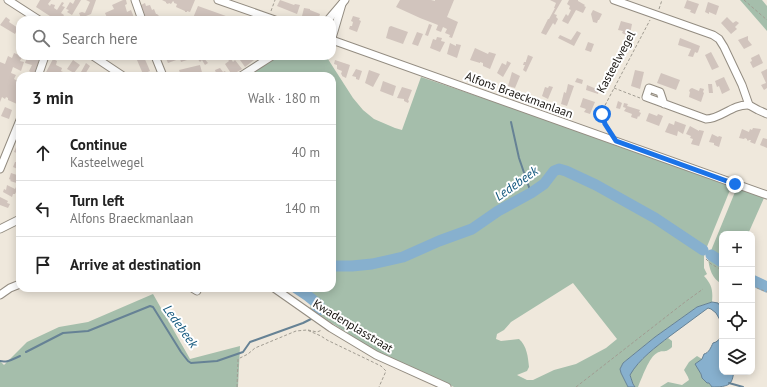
<!DOCTYPE html>
<meta charset="utf-8">
<style>
:root{--surface:#fff;--page:#f6f6f6;--text:#222;--muted:#767676;--line:#e0e0e0}
body{margin:0;font-family:"PT Sans",sans-serif;background:var(--page);color:var(--text)}
.controls{position:absolute;right:12px;bottom:12px;display:grid;overflow:hidden;border-radius:8px;box-shadow:0 2px 10px #0003}
.controls button{width:36px;height:36px;display:grid;place-items:center;padding:0;border:0;border-bottom:1px solid var(--line);background:var(--surface);color:var(--text);font:20px sans-serif}
.stop{position:absolute;width:12px;height:12px;margin:-9px;border:3px solid #1a73e8;border-radius:50%;background:#fff}
.stop.end{background:#1a73e8;border-color:#fff;box-shadow:0 1px 4px #0008}
.list{margin:0;padding:0;list-style:none}
h2{display:flex;justify-content:space-between;align-items:center;height:52px;margin:0;padding:0 16px;font-size:17px}
h2 small{font-size:13px;font-weight:400;color:var(--muted)}
.list li{display:grid;grid-template-columns:26px 1fr auto;gap:12px;align-items:center;box-sizing:border-box;height:56px;padding:0 16px;border-top:1px solid var(--line)}
.list b{display:block;font-size:15px;white-space:nowrap}
.list p{margin:0;font-size:13px;white-space:nowrap;color:var(--muted)}
.list em{font-size:13px;font-style:normal;color:var(--muted)}
.icon{flex:none;width:22px;height:22px;fill:none;stroke:currentColor;stroke-width:2;stroke-linecap:round;stroke-linejoin:round}
.map{position:relative;flex:none;width:767px;height:387px;overflow:hidden}
.search{position:absolute;background:var(--surface);box-shadow:0 2px 10px #0003;left:16px;top:16px;width:320px;height:44px;display:flex;align-items:center;gap:10px;box-sizing:border-box;padding:0 14px;border-radius:12px;color:var(--muted);font-size:15px}
.panel{position:absolute;background:var(--surface);box-shadow:0 2px 10px #0003;left:16px;top:72px;width:320px;height:220px;border-radius:12px}
.map>svg:first-child{display:block}
.green{fill:#a5beab;fill-rule:evenodd}
.water{fill:#87b0ce;stroke:#668295}
.lines{fill:none;stroke-linecap:round;stroke-linejoin:round}
.stream{stroke:#668295;stroke-width:2}
.river{stroke:#87b0ce;stroke-width:11}
.building{fill:#d1c4bd}
.minor-casing{stroke:#938c81;stroke-width:9}
.path{stroke:#a19c92;stroke-width:1;stroke-dasharray:3 2;stroke-linecap:butt}
.minor{stroke:#fff;stroke-width:7}
.route{stroke:#1a73e8;stroke-width:5}
.labels{text-anchor:middle;stroke-width:4;stroke-linejoin:round;paint-order:stroke}
.street-label{font-size:12px;fill:#181511;stroke:#fff}
.water-label{font-size:13px;font-style:italic;fill:#0d547b;stroke:#fff}
</style>
<div class="map">
<svg width="767" height="387" viewBox="0 0 767 387">
<rect width="100%" height="100%" fill="#efe8dc"/>
<g class="green">
<polygon points="740,0 762,0 767,6 767,31"/>
<path d="M280,56H326L353,98L363,110L374,119L395,128L402,130L421,77L536,116L617,146L651,157L728,185L730,187V190L704,254V268L707,274L704,276C712,285 713,290 712,302L697,307L655,337L623,363L620,369L621,373L628,387H454L377,352L310,309L311,304L293,288H332V76H249L256,70ZM573,283L617,339L606,348L576,364L554,370L533,380H527L517,375L527,371L529,367C528,357 527,346 519,339L501,341L496,339L497,334L504,330L511,322Z"/>
<path d="M738,189L746,191L764,198L748,234H722V284C712,279 709,268 708,258L735,192Z"/>
<polygon points="153,294 190,359 240,346 238,387 0,387 0,361 4,365 27,342 59,327 88,322"/>
<path d="M668,338L672,341V347C665,354 664,349 657,353C649,357 642,378 638,387H635L633,384L630,374C638,361 655,347 668,338Z"/>
<polygon points="697,356 702,359 696,365 701,374 702,378 709,383 712,387 660,387 668,382 682,385 689,380 688,377 684,370 689,362"/>
</g>
<g class="water">
<path d="M712,302L718,303L722,309V319L720,320L716,313L711,309L708,308C695,317 683,327 670,336C656,347 639,359 630,375L633,384L635,387H628L621,373L620,369L623,363L655,337L697,307Z"/>
<path d="M722,337V372H734C733,375 733,379 731,382C728,387 718,387 712,387L709,383H707L702,378L701,374L695,364L702,359L704,354C709,353 711,347 713,343L716,342Z"/>
</g>
<g class="lines">
<g class="stream">
<polyline points="511,122 519,158 531,193"/>
<polyline points="26,352 63,333 88,331 150,306 153,307 181,352 188,361 191,363 217,361 243,352 250,342 303,323 311,319"/>
<path d="M0,361C7,363 13,359 20,356"/>
<polyline points="729,383 743,387"/>
</g>
<g class="river">
<polyline points="711,255 722,262"/>
<polyline points="332,266 352,266 372,264 390,260 403,257 439,241 472,229 498,211 531,193 544,184 554,171 559,169 566,171 596,185 655,218 703,250"/>
<polyline points="752,280 767,287"/>
<polyline points="296,288 308,296 319,305 319,310 316,312"/>
</g>
</g>
<g class="building">
<polygon points="40,0 51,0 48,4 50,6 51,4 55,5 54,8 57,10 62,2 64,3 62,6 65,7 61,13 64,15 61,20 56,20 36,7"/>
<polygon points="75,0 81,0 72,15 67,12 69,10 66,9 70,2 73,4"/>
<polygon points="86,0 96,0 91,14 81,18 79,13 82,12 85,13 90,2"/>
<polygon points="123,0 126,0 127,4 125,5 127,12 131,10 135,20 120,20 119,17 108,20 105,13 114,9 112,5"/>
<polygon points="162,0 195,0 190,12 187,11 187,12 185,12 185,11 176,7 177,4 174,3 174,2 173,1 171,4 169,3 168,4 166,3 166,2"/>
<polygon points="280,0 294,5 295,4 300,5 297,14 277,6"/>
<polygon points="400,0 431,0 435,1 435,0 454,0 447,17 458,22 452,38 449,37 450,35 445,33 447,29 443,27 441,32 436,30 438,25 420,18 396,7"/>
<polygon points="550,0 562,0 554,14 557,15 556,17 558,19 555,25 553,23 546,35 541,33 548,19 549,19 555,8 554,8 556,3"/>
<polygon points="569,0 578,0 578,1 585,5 584,6 586,7 583,13 576,10 568,24 562,21 566,14 568,16 571,10 569,9 570,6 567,4"/>
<polygon points="687,0 699,4 695,14 690,12 691,10 684,8"/>
<polygon points="708,2 719,6 716,15 709,12 709,14 705,12"/>
<polygon points="145,3 146,6 150,5 152,10 154,9 156,14 157,14 159,16 160,20 147,20 141,5"/>
<polygon points="198,6 212,11 237,20 205,20 205,19 201,17 200,20 198,20 193,18"/>
<polygon points="304,8 310,9 310,10 320,14 318,20 302,16"/>
<polygon points="593,10 602,14 599,20 598,20 597,23 593,22 591,14"/>
<polygon points="353,16 360,18 359,20 361,21 357,32 349,29 350,26 352,26 353,22 351,21"/>
<polygon points="6,17 10,20 9,22 18,28 15,34 0,25"/>
<polygon points="727,17 733,23 736,21 739,23 735,27 737,29 731,34 721,23"/>
<polygon points="621,21 632,24 630,34 628,33 627,35 624,34 622,33 623,31 618,30"/>
<polygon points="429,24 432,25 428,36 425,35"/>
<polygon points="391,26 408,32 403,44 386,38 389,27"/>
<polygon points="577,31 581,33 574,46 558,38 560,35 571,40"/>
<polygon points="417,32 423,34 418,46 412,44"/>
<polygon points="748,36 748,40 752,45 744,49 738,40"/>
<polygon points="437,37 442,38 441,41 445,42 440,52 430,48 433,39 436,40"/>
<polygon points="680,38 700,46 698,52 697,53 695,52 693,57 688,56 691,49 678,45"/>
<polygon points="588,42 594,44 591,52 585,50"/>
<polygon points="450,43 456,46 456,44 461,45 457,58 447,54"/>
<polygon points="475,48 488,54 489,52 496,54 490,69 483,66 483,63 480,62 480,63 470,60"/>
<polygon points="711,52 719,67 712,70 705,55"/>
<polygon points="14,53 19,55 20,54 20,56 22,57 20,61 24,62 21,71 13,67 11,73 16,75 14,79 20,82 19,98 17,104 8,100 8,98 6,97 5,99 2,97 0,102 0,62 5,64 8,56 12,58"/>
<polygon points="759,54 763,63 753,68 750,62 752,61 751,58"/>
<polygon points="528,55 533,57 526,72 523,70 525,65 523,65 524,62 526,62 526,61"/>
<polygon points="32,56 41,56 34,74 29,71 32,65 25,63 27,57 32,58"/>
<polygon points="165,56 178,56 179,59 168,63"/>
<polygon points="201,56 202,56 208,63 205,65 202,60 200,62 197,58"/>
<polygon points="229,56 233,62 235,60 242,69 232,75 225,64 229,61 227,58"/>
<polygon points="239,56 251,56 254,60 245,67 240,60 238,57"/>
<polygon points="144,57 150,71 143,74 137,60"/>
<polygon points="187,57 189,57 190,59 181,62 180,59"/>
<polygon points="53,59 57,61 56,65 62,68 61,71 65,73 63,76 56,76 52,74 52,76 44,76"/>
<polygon points="73,60 80,65 74,73 67,69"/>
<polygon points="335,60 350,65 346,78 342,76 342,75 341,74 342,71 337,69 337,65 334,64"/>
<polygon points="507,61 511,63 503,77 497,73 502,63 506,65"/>
<polygon points="86,63 90,66 84,76 81,76 83,73 81,72"/>
<polygon points="200,65 203,76 181,76 179,70"/>
<polygon points="220,68 223,72 225,71 228,76 215,76 214,74 216,73 215,70"/>
<polygon points="356,69 362,71 359,80 356,79 356,77 352,76"/>
<polygon points="767,69 767,88 764,90 761,85 766,83 761,72"/>
<polygon points="369,70 380,74 373,87 365,83"/>
<polygon points="635,70 644,72 640,89 631,86"/>
<polygon points="512,72 520,76 515,88 508,86"/>
<polygon points="661,73 680,80 676,90 657,83"/>
<polygon points="724,77 730,90 722,94 719,86 717,87 715,81"/>
<polygon points="577,78 583,80 582,84 575,82"/>
<polygon points="383,81 396,86 393,96 380,91"/>
<polygon points="568,84 574,86 567,106 561,104 564,92 566,93"/>
<polygon points="708,84 712,84 713,93 709,93"/>
<polygon points="587,85 599,90 598,94 586,90"/>
<polygon points="549,86 553,87 548,99 542,96 545,87 548,88"/>
<polygon points="402,87 412,90 408,100 409,101 408,103 404,101 404,99 397,98"/>
<polygon points="692,88 699,91 700,88 704,89 703,92 704,93 701,102 689,97 690,92 689,91 690,89"/>
<polygon points="583,98 595,102 590,114 584,112 586,109 580,107"/>
<polygon points="618,101 622,103 620,109 616,108"/>
<polygon points="624,103 628,104 627,106 640,110 639,112 641,113 639,117 638,116 637,119 631,117 632,114 624,111 626,108 623,107"/>
<polygon points="5,107 12,110 9,119 1,116"/>
<polygon points="649,113 657,116 658,114 663,116 659,126 646,121"/>
<polygon points="675,121 686,125 683,134 678,131 677,136 665,132 669,123 674,125"/>
<polygon points="690,126 699,131 699,130 704,131 699,146 691,144 693,139 690,138 691,136 686,134"/>
<polygon points="753,128 761,129 755,144 750,142 751,140 749,140 748,141 747,140 747,139 745,138 744,139 739,138 742,129 749,132 750,129 752,130"/>
<polygon points="712,134 718,137 719,136 722,137 719,147 714,145 714,143 709,142"/>
<polygon points="20,138 20,154 14,152"/>
<polygon points="763,138 767,139 767,148 760,145"/>
<polygon points="17,161 20,162 20,170 13,167 15,162 17,162"/>
<polygon points="11,173 20,176 20,184 10,181 11,180 9,179"/>
<polygon points="7,185 15,189 16,187 18,188 15,194 13,194 12,197 3,192 4,189 6,190"/>
<polygon points="0,197 8,201 7,203 10,204 8,208 0,205"/>
</g>
<g class="lines">
<g class="minor-casing">
<g id="minor">
<polyline points="8,0 39,20"/>
<polyline points="135,0 142,20"/>
<polyline points="218,0 275,20"/>
<polyline points="614,0 713,35 719,39 724,47 742,85 749,105 758,110 767,114"/>
<polyline points="328,20 345,0"/>
<polyline points="332,38 342,4"/>
<polyline points="332,40 767,195"/>
<polyline points="93,56 123,76"/>
<polyline points="155,56 163,76"/>
<polyline points="38,76 45,56"/>
<polyline points="241,76 272,56"/>
<path d="M664,104L660,92L649,88L646,97L706,119C721,119 732,104 749,105"/>
<polyline points="0,169 20,120"/>
<polyline points="0,229 20,219"/>
<polyline points="192,288 197,291"/>
<polyline points="274,288 331,328 376,355 447,387"/>
<polyline points="0,295 10,288 20,284"/>
</g>
</g>
<g class="path">
<polyline points="744,0 767,20"/>
<polyline points="659,9 662,0"/>
<polyline points="271,11 275,0"/>
<polyline points="614,88 640,98"/>
<path d="M611,132C606,126 601,119 602,111L650,20"/>
<polyline points="706,259 711,264 722,270"/>
<polyline points="752,286 767,292"/>
<polyline points="308,330 317,332 322,330"/>
<polyline points="237,387 238,359 248,354 255,348 296,331 307,330 321,336 327,340 381,366 386,371 379,387"/>
<polyline points="576,387 685,302 703,289"/>
</g>
<use href="#minor" class="minor"/>
</g>
<g class="lines">
<polyline class="route" points="602,114 605,124 616,141 735,184"/>
</g>
<g class="labels">
<g class="street-label">
<text transform="translate(616 62) rotate(-62)" y="4">Kasteelwegel</text>
<text transform="translate(519 95) rotate(20)" y="4">Alfons Braeckmanlaan</text>
<text transform="translate(353 326) rotate(31)" y="4">Kwadenplasstraat</text>
</g>
<g class="water-label">
<text transform="translate(516 183) rotate(-35)" y="5">Ledebeek</text>
<text transform="translate(181 326) rotate(54)" y="5">Ledebeek</text>
</g>
</g>
</svg>
<div class="controls">
<button>+</button>
<button>−</button>
<button><svg class="icon" aria-label="locate" viewBox="0 0 24 24"><circle cx="12" cy="12" r="6"/><path d="M12 2v4M12 18v4M2 12h4M18 12h4"/></svg></button>
<button><svg class="icon" aria-label="layers" viewBox="0 0 24 24"><path d="M12 4l9 5-9 5-9-5zM3 14l9 5 9-5"/></svg></button>
</div>
<div class="stop" style="left:602px;top:114px"></div>
<div class="stop end" style="left:735px;top:184px"></div>
<div class="search"><svg class="icon" aria-label="search" viewBox="0 0 24 24"><circle cx="10" cy="10" r="6"/><path d="M15 15l6 6"/></svg>Search here</div>
<section class="panel">
<h2>3 min<small>Walk · 180 m</small></h2>
<ul class="list">
<li><svg class="icon" aria-label="ahead" viewBox="0 0 24 24"><path d="M12 20V5M6 11l6-6 6 6"/></svg><div><b>Continue</b><p>Kasteelwegel</p></div><em>40 m</em></li>
<li><svg class="icon" aria-label="left" viewBox="0 0 24 24"><path d="M17 20v-9H6M10 6l-5 5 5 5"/></svg><div><b>Turn left</b><p>Alfons Braeckmanlaan</p></div><em>140 m</em></li>
<li><svg class="icon" aria-label="arrive" viewBox="0 0 24 24"><path d="M6 21V4h12l-3 4 3 4H6"/></svg><div><b>Arrive at destination</b></div></li>
</ul>
</section>
</div>
